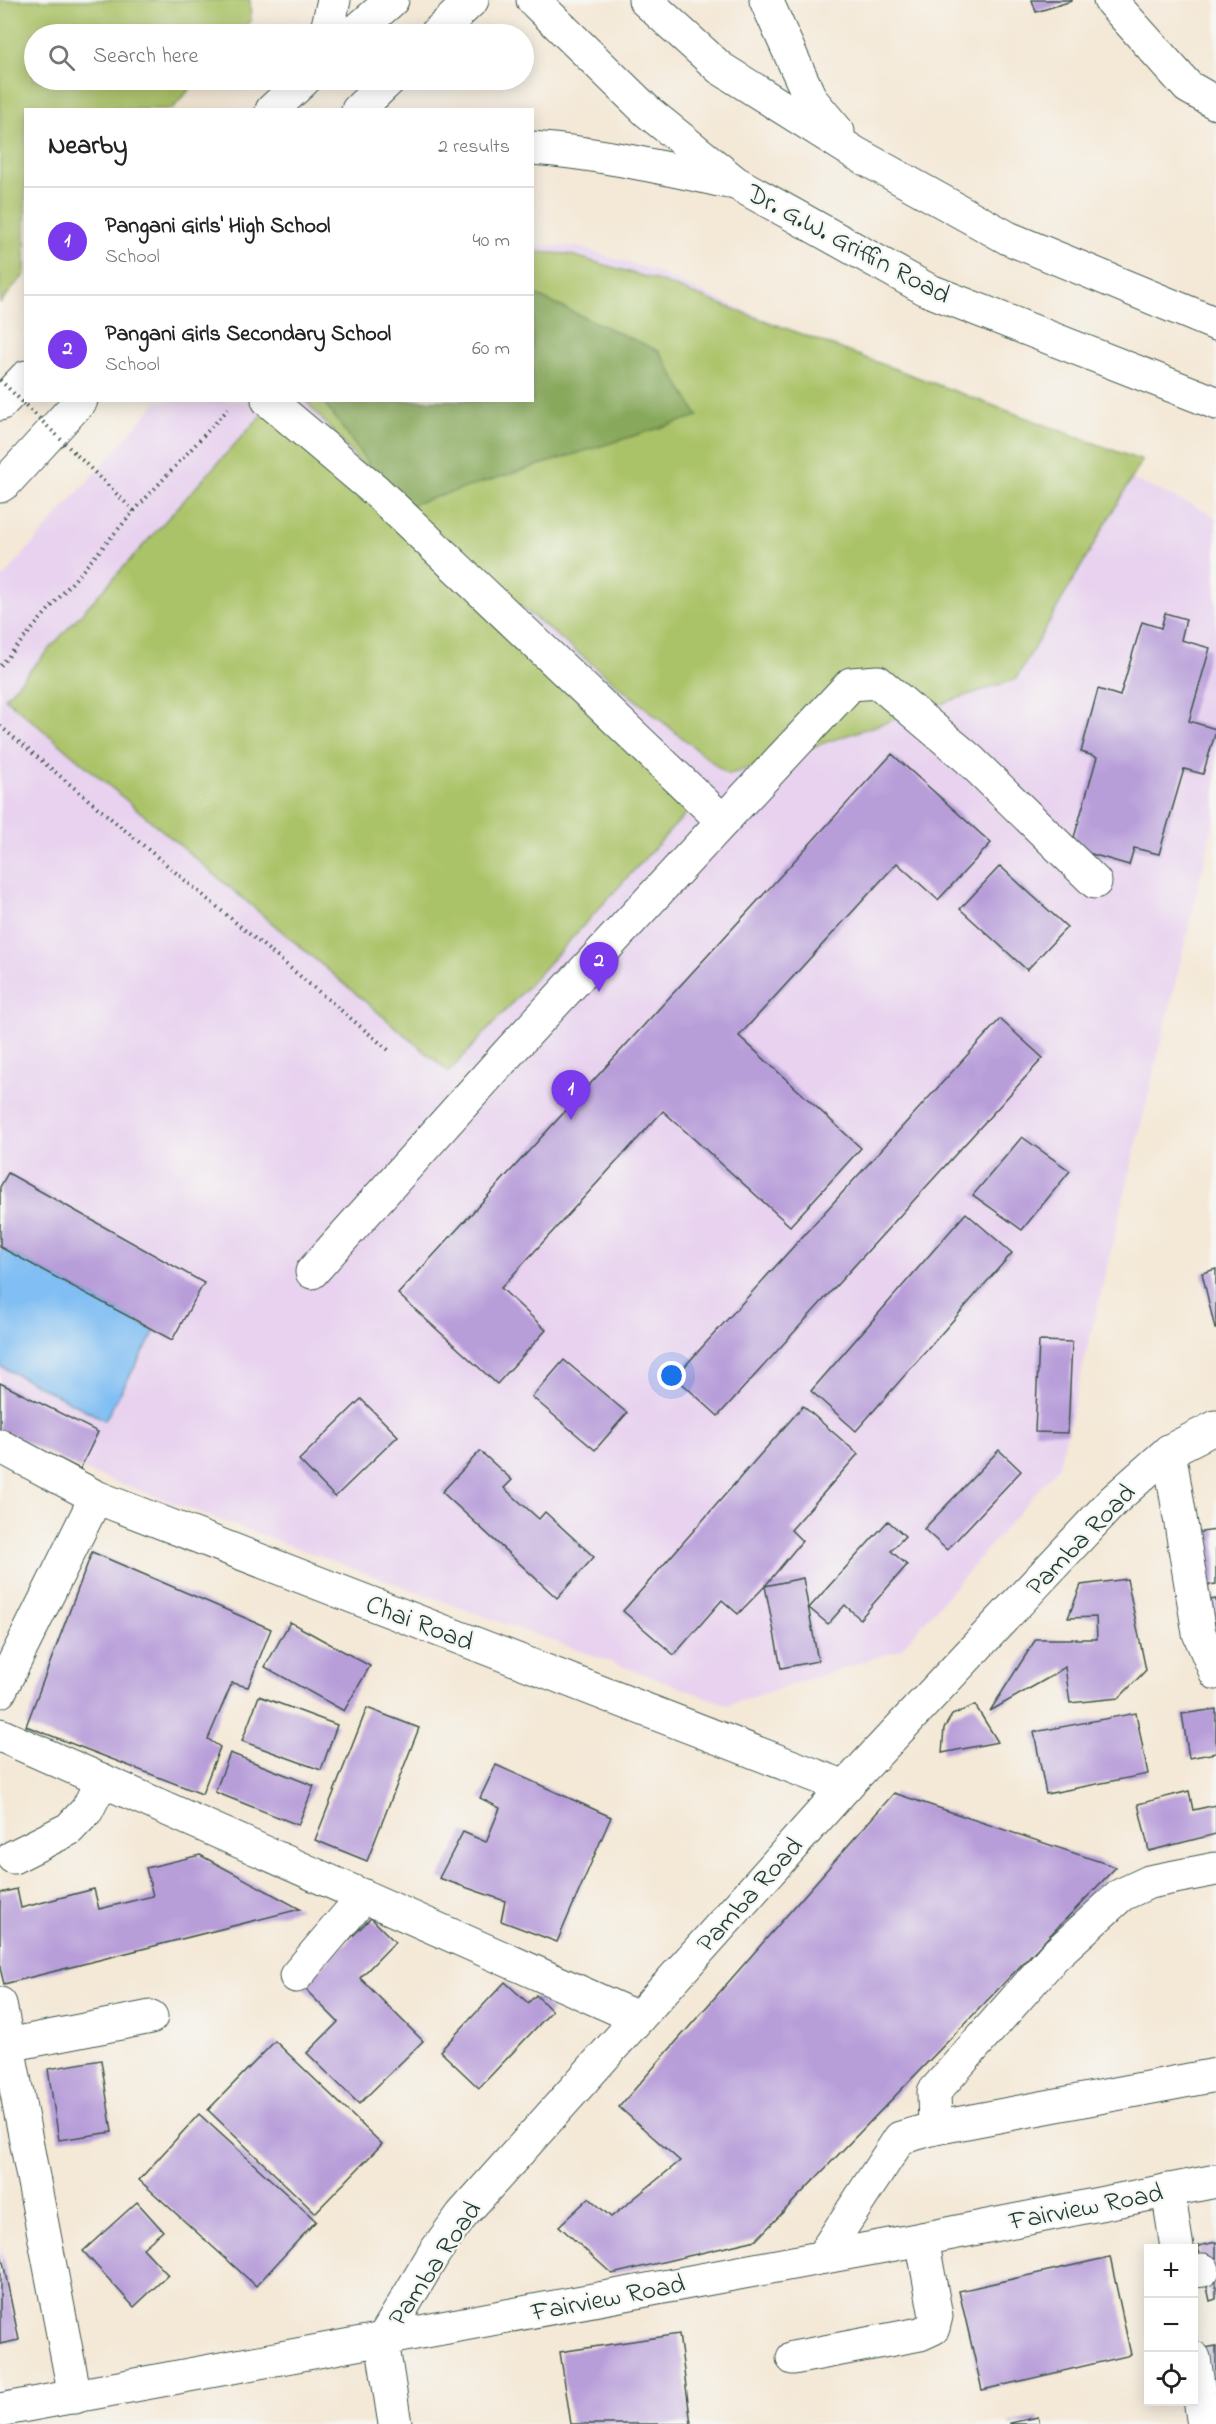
<!DOCTYPE html>
<meta charset="utf-8">
<style>
:root{--surface:#fff;--page:#f6f6f6;--text:#222;--muted:#767676;--line:#e0e0e0;--accent:#7c3aed}
body{margin:0;font-family:"Indie Flower",sans-serif;background:var(--page);color:var(--text)}
.controls{position:absolute;right:18px;bottom:18px;display:grid;overflow:hidden;border-radius:0px;box-shadow:0 3px 15px #0003}
.controls button{width:54px;height:54px;display:grid;place-items:center;padding:0;border:0;border-bottom:2px solid var(--line);background:var(--surface);color:var(--text);font:30px sans-serif}
.you{position:absolute;left:672px;top:1376px;width:21px;height:21px;margin:-15px;border:4px solid #fff;border-radius:50%;background:#1a73e8;box-shadow:0 0 0 9px #1a73e833}
.badge{display:grid;place-items:center;width:39px;height:39px;border-radius:50%;background:var(--accent);color:#fff;font-size:20px;font-weight:700}
.pin{position:absolute;translate:-50% -50px;filter:drop-shadow(0 2px 3px #0008)}
.pin::after{content:'';position:absolute;top:32px;width:21px;height:18px;background:inherit;clip-path:polygon(0 0,100% 0,50% 100%)}
.list{margin:0;padding:0;list-style:none}
h2{display:flex;justify-content:space-between;align-items:center;height:78px;margin:0;padding:0 24px;font-size:26px}
h2 small{font-size:20px;font-weight:400;color:var(--muted)}
.list li{display:grid;grid-template-columns:39px 1fr auto;gap:18px;align-items:center;box-sizing:border-box;height:108px;padding:0 24px;border-top:2px solid var(--line)}
.list b{display:block;font-size:22px;white-space:nowrap}
.list p{margin:0;font-size:20px;white-space:nowrap;color:var(--muted)}
.list em{font-size:20px;font-style:normal;color:var(--muted)}
.icon{flex:none;width:33px;height:33px;fill:none;stroke:currentColor;stroke-width:2;stroke-linecap:round;stroke-linejoin:round}
.map{position:relative;flex:none;width:1216px;height:2424px;overflow:hidden}
.search{position:absolute;background:var(--surface);box-shadow:0 3px 15px #0003;left:24px;top:24px;width:510px;height:66px;display:flex;align-items:center;gap:15px;box-sizing:border-box;padding:0 21px;border-radius:33px;color:var(--muted);font-size:22px}
.panel{position:absolute;background:var(--surface);box-shadow:0 3px 15px #0003;left:24px;top:108px;width:510px;height:294px;border-radius:0px}
.map>svg:first-child{display:block}
.built{fill:#e8d2ef}
.green{fill:#abc368;stroke:#65804e;stroke-width:1.5}
.forest{fill:#88a95c;stroke:#547348;stroke-width:1.5}
.water{fill:#80bef3;stroke:#507e94;stroke-width:1.5}
.building{fill:#b89ed9}
.lines{fill:none;stroke-linecap:round;stroke-linejoin:round}
.minor-casing{stroke:#3f574c;stroke-width:35}
.major-casing{stroke:#3f574c;stroke-width:35}
.path{stroke:#3f574c;stroke-width:4;stroke-dasharray:1.5 4.5;stroke-linecap:butt}
.minor{stroke:#fff;stroke-width:33}
.major{stroke:#fff;stroke-width:33}
.path-bridge{stroke:#3f574c;stroke-width:4;stroke-dasharray:1.5 4.5;stroke-linecap:butt}
.labels{text-anchor:middle;stroke-width:4.5;stroke-linejoin:round;paint-order:stroke}
.street-label{font-size:27px;fill:#1f3d34;stroke:#f6f6f2}
</style>
<div class="map">
<svg width="1216" height="2424" viewBox="0 0 1216 2424">
<rect width="100%" height="100%" fill="#f6f6f2"/>
<filter id="ink" filterUnits="userSpaceOnUse"><feTurbulence type="fractalNoise" baseFrequency=".0167" numOctaves="2"/><feDisplacementMap in="SourceGraphic" scale="12" xChannelSelector="R" yChannelSelector="G"/><feConvolveMatrix kernelMatrix="1 2 1 2 8 2 1 2 1" color-interpolation-filters="sRGB"/></filter>
<filter id="wash" filterUnits="userSpaceOnUse"><feTurbulence type="fractalNoise" baseFrequency=".008" numOctaves="4" result="noise"/><feDisplacementMap in="SourceGraphic" scale="24" xChannelSelector="R" yChannelSelector="G"/><feGaussianBlur stdDeviation="1.35" result="paint"/><feColorMatrix in="noise" values="0 0 0 0 0 0 0 0 0 0 0 0 0 0 0 0 0 1.4 0 .05"/><feComposite in="paint" operator="in"/></filter>
<g filter="url(#wash)">
<rect width="100%" height="100%" fill="#f4e8d6"/>
<polygon class="built" points="533,245 577,247 649,269 1210,513 1216,519 1216,814 1059,1466 900,1650 728,1705 86,1471 0,1426 0,581 158,401 532,400"/>
<g class="green">
<polygon points="0,0 250,0 251,20 238,34 34,34 34,80 198,80 172,109 26,110 25,274 0,303"/>
<polygon points="533,252 568,254 656,280 1142,461 1016,679 728,775 400,508 306,401 532,400"/>
<polygon points="274,401 692,807 449,1072 5,698"/>
</g>
<polygon class="forest" points="533,294 659,351 698,416 400,508 323,401 532,400"/>
<polygon class="water" points="2,1248 155,1331 105,1420 0,1366 0,1252"/>
<g id="blocks">
<g class="building">
<polygon points="1032,0 1072,0 1072,1 1036,12"/>
<polygon points="1165,613 1186,619 1181,640 1210,648 1189,721 1216,729 1216,731 1203,774 1184,769 1159,854 1134,848 1129,865 1071,848 1097,757 1081,752 1098,689 1120,696 1142,622 1161,628"/>
<polygon points="892,754 991,843 938,900 897,863 739,1036 861,1148 790,1226 663,1111 501,1288 546,1330 497,1384 398,1294"/>
<polygon points="1000,866 1067,927 1027,970 960,909"/>
<polygon points="1000,1019 1043,1058 718,1416 675,1377"/>
<polygon points="1022,1137 1070,1171 1022,1230 973,1195"/>
<polygon points="8,1173 204,1283 172,1340 0,1247 0,1187"/>
<polygon points="966,1213 1012,1253 856,1431 811,1391"/>
<polygon points="1216,1269 1216,1329 1215,1329 1202,1273"/>
<polygon points="1039,1341 1072,1342 1068,1433 1035,1432"/>
<polygon points="564,1360 627,1413 595,1450 532,1397"/>
<polygon points="0,1383 98,1432 80,1469 0,1429"/>
<polygon points="361,1399 398,1436 335,1497 299,1460"/>
<polygon points="803,1406 858,1454 791,1530 802,1541 765,1586 803,1578 818,1661 781,1668 765,1586 738,1614 722,1600 674,1655 623,1611"/>
<polygon points="999,1450 1021,1471 947,1550 924,1529"/>
<polygon points="480,1451 512,1480 504,1488 539,1519 545,1512 594,1557 557,1598 442,1492"/>
<polygon points="888,1521 905,1536 891,1551 907,1565 860,1619 845,1605 828,1624 809,1608"/>
<polygon points="1216,1530 1216,1584 1196,1587 1187,1534"/>
<polygon points="92,1552 271,1629 248,1687 232,1683 208,1739 220,1747 202,1794 26,1726"/>
<polygon points="1127,1579 1146,1670 1119,1698 1070,1703 1065,1667 1050,1677 990,1711 1036,1639 1097,1639 1096,1617 1068,1618 1081,1585"/>
<polygon points="1216,1599 1216,1624 1215,1625 1210,1600"/>
<polygon points="290,1622 370,1666 344,1711 265,1667"/>
<polygon points="259,1696 337,1725 321,1770 242,1741"/>
<polygon points="975,1705 998,1742 942,1753 944,1728 952,1715"/>
<polygon points="367,1708 419,1728 367,1861 315,1840"/>
<polygon points="1216,1709 1216,1753 1189,1758 1182,1714"/>
<polygon points="1136,1713 1148,1774 1046,1794 1034,1732"/>
<polygon points="230,1753 314,1786 298,1825 215,1792"/>
<polygon points="496,1765 611,1817 557,1942 501,1921 505,1901 439,1878 463,1832 486,1842 500,1808 480,1798"/>
<polygon points="1189,1791 1193,1810 1216,1805 1216,1834 1149,1851 1138,1804"/>
<polygon points="894,1793 1116,1867 756,2240 612,2274 559,2226 589,2198 611,2217 680,2161 619,2107"/>
<polygon points="200,1855 300,1909 4,1984 0,1968 0,1893 17,1889 21,1908 94,1889 99,1909 153,1896 146,1868"/>
<polygon points="371,1918 395,1942 360,1978 423,2041 359,2104 307,2053 338,2022 302,1986"/>
<polygon points="505,1982 528,2003 536,1995 552,2011 479,2088 440,2051"/>
<polygon points="275,2041 382,2144 315,2213 208,2110"/>
<polygon points="101,2060 112,2132 59,2140 48,2069"/>
<polygon points="199,2114 316,2221 256,2286 139,2180"/>
<polygon points="137,2202 163,2231 143,2248 168,2275 134,2307 83,2251"/>
<polygon points="1216,2242 1216,2299 1210,2301 1198,2246"/>
<polygon points="0,2247 19,2340 0,2344"/>
<polygon points="1110,2257 1131,2355 982,2390 959,2291"/>
<polygon points="679,2334 691,2424 571,2424 560,2352"/>
<polygon points="1216,2346 1216,2382 1212,2383 1205,2348"/>
<polygon points="1038,2417 1040,2424 1010,2424 1010,2423"/>
</g>
</g>
</g>
<g filter="url(#ink)">
<use href="#blocks" fill-opacity="0" stroke="#3f574c" stroke-width="1.5"/>
<g class="lines">
<g class="minor-casing">
<g id="minor">
<polyline points="1110,0 1188,87 1216,103"/>
<polyline points="268,400 375,490 723,821 510,1051 312,1272"/>
<polyline points="723,821 851,684 878,682 969,759 1095,882"/>
<polyline points="0,1446 96,1497 845,1787"/>
<polyline points="1169,1451 1199,1633 1216,1673"/>
<polyline points="0,1691 96,1497"/>
<polyline points="0,1735 638,2018"/>
<polyline points="13,1857 69,1829 87,1810 102,1780"/>
<polyline points="296,1976 364,1896"/>
<polyline points="0,2004 75,2397"/>
<polyline points="8,2045 151,2017"/>
<polyline points="935,2128 1216,2075"/>
<polyline points="1168,2190 1177,2248"/>
<polyline points="822,2257 900,2138 935,2128 934,2092 1054,1956 1121,1895 1149,1882 1216,1869"/>
<polyline points="1194,2271 1203,2270"/>
<polyline points="793,2358 920,2334 933,2328 936,2316 922,2239"/>
<polyline points="1194,2358 1203,2419 1206,2424"/>
<polyline points="0,2410 922,2239 1216,2181"/>
<polyline points="395,2424 382,2341 435,2252 462,2215 845,1787 1114,1500 1169,1451 1216,1427"/>
</g>
</g>
<g class="major-casing">
<g id="major">
<polyline points="533,0 648,112 736,183 928,290 1216,403"/>
<polyline points="645,0 720,68 855,153 1008,238 1216,324"/>
<polyline points="766,0 811,100 838,132"/>
<polyline points="326,34 334,0"/>
<polyline points="353,34 392,0"/>
<polyline points="436,34 472,0"/>
<polyline points="272,110 304,80"/>
<polyline points="358,110 389,80"/>
<path d="M532,148C599,153 664,168 729,182"/>
<polyline points="0,404 26,377"/>
<polyline points="0,486 6,482 81,400"/>
</g>
</g>
<g class="path">
<polyline points="134,511 231,406"/>
<polyline points="0,726 391,1052"/>
</g>
<use href="#minor" class="minor"/>
<use href="#major" class="major"/>
<polyline class="path-bridge" points="0,380 134,511 0,666"/>
</g>
</g>
<g class="labels">
<g class="street-label">
<text transform="translate(849 243) rotate(28)" y="9">Dr. G.W. Griffin Road</text>
<text transform="translate(1080 1539) rotate(-46)" y="9">Pamba Road</text>
<text transform="translate(420 1622) rotate(21)" y="9">Chai Road</text>
<text transform="translate(749 1894) rotate(-48)" y="9">Pamba Road</text>
<text transform="translate(1086 2206) rotate(-11)" y="9">Fairview Road</text>
<text transform="translate(434 2263) rotate(-56)" y="9">Pamba Road</text>
<text transform="translate(608 2297) rotate(-11)" y="9">Fairview Road</text>
</g>
</g>
</svg>
<div class="controls">
<button>+</button>
<button>−</button>
<button><svg class="icon" aria-label="locate" viewBox="0 0 24 24"><circle cx="12" cy="12" r="6"/><path d="M12 2v4M12 18v4M2 12h4M18 12h4"/></svg></button>
</div>
<div class="you"></div>
<div class="pin badge" style="left:571px;top:1120px">1</div>
<div class="pin badge" style="left:599px;top:992px">2</div>
<div class="search"><svg class="icon" aria-label="search" viewBox="0 0 24 24"><circle cx="10" cy="10" r="6"/><path d="M15 15l6 6"/></svg>Search here</div>
<section class="panel">
<h2>Nearby<small>2 results</small></h2>
<ul class="list">
<li><span class="badge">1</span><div><b>Pangani Girls' High School</b><p>School</p></div><em>40 m</em></li>
<li><span class="badge">2</span><div><b>Pangani Girls Secondary School</b><p>School</p></div><em>60 m</em></li>
</ul>
</section>
</div>
